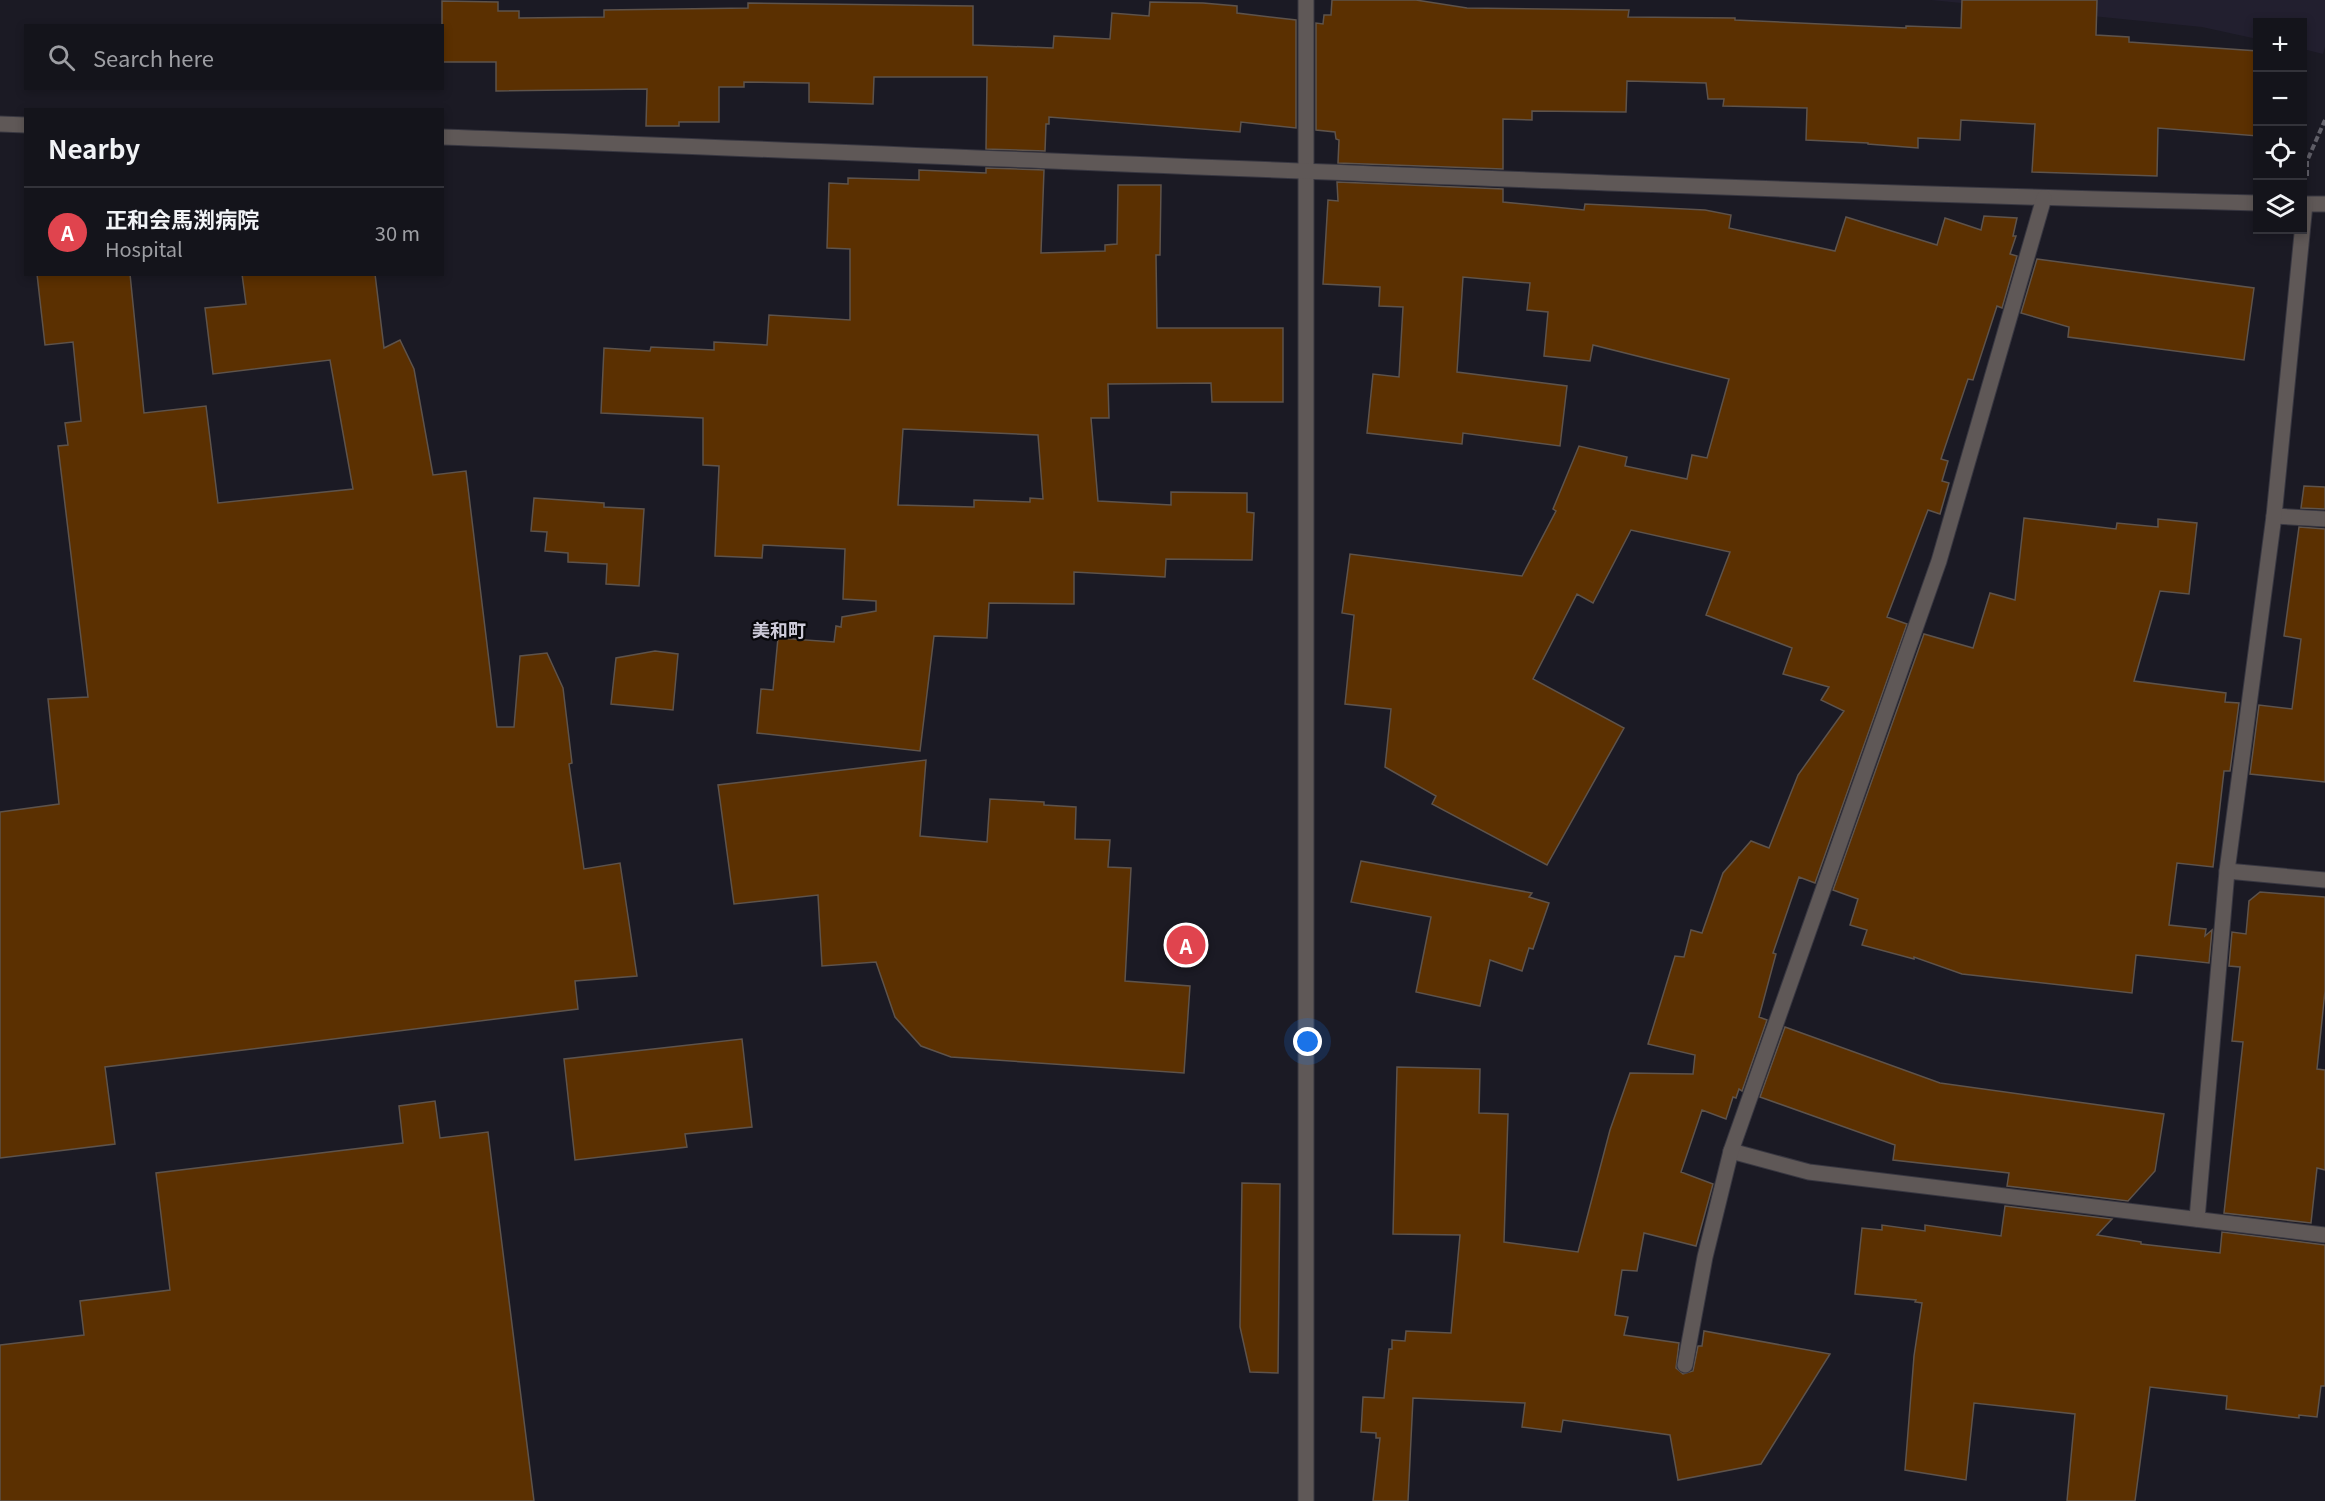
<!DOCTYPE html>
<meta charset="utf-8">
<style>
:root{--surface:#14141b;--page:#212128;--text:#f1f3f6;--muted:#9d9ea3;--line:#33333a;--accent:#45d49f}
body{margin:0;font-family:Georgia,"Noto Sans JP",serif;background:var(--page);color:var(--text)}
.controls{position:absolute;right:18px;top:18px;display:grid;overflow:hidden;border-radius:0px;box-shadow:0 3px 9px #0003}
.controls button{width:54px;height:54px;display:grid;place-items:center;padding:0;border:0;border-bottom:2px solid var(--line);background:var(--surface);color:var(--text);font:30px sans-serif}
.you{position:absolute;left:1308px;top:1042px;width:21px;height:21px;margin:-15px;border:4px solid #fff;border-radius:50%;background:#1a73e8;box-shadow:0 0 0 9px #1a73e833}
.badge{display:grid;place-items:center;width:39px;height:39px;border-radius:50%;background:var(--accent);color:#fff;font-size:20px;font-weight:700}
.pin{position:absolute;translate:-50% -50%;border:3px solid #fff;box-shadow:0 2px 6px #0006}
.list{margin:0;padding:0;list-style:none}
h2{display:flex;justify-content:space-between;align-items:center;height:78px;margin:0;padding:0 24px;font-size:26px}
h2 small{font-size:20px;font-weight:400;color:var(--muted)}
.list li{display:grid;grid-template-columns:39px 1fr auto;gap:18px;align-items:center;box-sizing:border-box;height:90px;padding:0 24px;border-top:2px solid var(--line)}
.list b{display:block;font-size:22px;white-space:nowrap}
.list p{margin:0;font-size:20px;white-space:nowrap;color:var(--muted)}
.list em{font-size:20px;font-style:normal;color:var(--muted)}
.icon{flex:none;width:33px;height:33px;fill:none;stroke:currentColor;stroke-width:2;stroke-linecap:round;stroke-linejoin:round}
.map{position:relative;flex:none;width:2325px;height:1501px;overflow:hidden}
.search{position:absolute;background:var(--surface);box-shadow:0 3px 9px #0003;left:24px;top:24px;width:420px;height:66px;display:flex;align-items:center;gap:15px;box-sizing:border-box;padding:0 21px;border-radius:0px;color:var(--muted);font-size:22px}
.panel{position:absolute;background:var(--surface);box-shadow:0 3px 9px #0003;left:24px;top:108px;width:420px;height:168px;border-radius:0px}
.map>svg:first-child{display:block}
.built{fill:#221f2f}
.building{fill:#5b3001;stroke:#5e534b;stroke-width:1.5;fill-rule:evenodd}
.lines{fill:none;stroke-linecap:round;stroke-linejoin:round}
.minor-casing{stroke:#383741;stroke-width:17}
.path{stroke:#605f68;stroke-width:4;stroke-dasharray:6 3;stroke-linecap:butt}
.minor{stroke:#5f5857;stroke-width:15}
.labels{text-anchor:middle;stroke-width:4.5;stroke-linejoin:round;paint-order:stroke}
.quarter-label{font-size:18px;font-weight:bold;fill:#cdcbd9;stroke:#060609}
</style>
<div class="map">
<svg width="2325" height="1501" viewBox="0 0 2325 1501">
<rect width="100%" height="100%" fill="#1b1a24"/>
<polygon class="built" points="1931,0 2325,0 2325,47 2323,54 2303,49 2302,22 2258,22 2257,39 2202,27"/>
<g class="building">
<polygon points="1332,0 1416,0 1467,8 1629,10 1628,17 1735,18 1735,20 1906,28 1906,26 1961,28 1962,0 2097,0 2096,35 2129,37 2129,42 2258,51 2258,136 2158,128 2157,176 2032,172 2035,124 1961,120 1960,140 1918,138 1918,148 1868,144 1868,143 1806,140 1807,108 1723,106 1724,99 1708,99 1706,83 1627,81 1626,112 1532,111 1532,120 1503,119 1503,169 1338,163 1339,140 1336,139 1335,132 1316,130 1316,23 1323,24 1324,15 1331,15"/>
<polygon points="442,1 498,2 498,11 519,11 519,18 604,17 604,10 748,8 748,3 973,6 973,45 1053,48 1054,36 1110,39 1112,13 1149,16 1150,2 1203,3 1237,6 1237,13 1296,20 1296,128 1241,122 1240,132 1049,117 1049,124 1046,124 1045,151 986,149 987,77 874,77 873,104 809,102 809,83 744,82 744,87 719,87 719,122 679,122 679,126 646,126 647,89 496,91 496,62 442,62"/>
<path d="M986,168L1044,170L1041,253L1105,251V245L1117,244L1118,185H1161L1160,255H1156L1157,328H1283V402H1212L1211,383L1108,384L1109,418H1091L1098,501L1171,505V492L1247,493V512L1254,513L1252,560L1166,559L1165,577L1074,572V604L989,603L987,638L934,636L920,751L757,733L761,689L773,690L778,638L834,642L836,626L841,627L842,617L876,611V601L843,599L845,549L763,545L762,558L715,556L719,466L703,465V418L601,413L604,348L650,351L651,347L714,350V342L767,345L769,315L850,320V249L827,248L829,183L848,184V178L919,180V170L986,173ZM903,429L1038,435L1043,499L1030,498V502L974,500V507L898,505Z"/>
<polygon points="1337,182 1503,189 1503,202 1584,210 1585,204 1705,210 1731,215 1729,228 1835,251 1846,217 1937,245 1945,218 1981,230 1984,216 2017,218 2013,236 2016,236 2010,254 2017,256 2002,308 1997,306 1973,380 1968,379 1941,459 1948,461 1942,481 1949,483 1940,514 1928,510 1887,617 1907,624 1815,883 1799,877 1773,953 1776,954 1759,1017 1767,1020 1742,1091 1739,1089 1736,1098 1733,1097 1726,1119 1702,1110 1681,1172 1713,1184 1696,1246 1644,1233 1637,1271 1622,1270 1615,1315 1628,1317 1624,1335 1679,1343 1676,1368 1683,1374 1693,1371 1698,1346 1702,1346 1704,1331 1830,1354 1761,1464 1678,1480 1670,1435 1563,1420 1561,1432 1522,1427 1525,1403 1413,1398 1408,1501 1373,1501 1380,1438 1376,1438 1376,1433 1361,1432 1363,1397 1384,1398 1389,1349 1392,1349 1392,1340 1405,1341 1406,1331 1451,1333 1460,1235 1393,1234 1397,1067 1480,1069 1479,1113 1508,1114 1504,1242 1578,1252 1610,1130 1630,1073 1693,1074 1695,1055 1648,1044 1675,956 1684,957 1691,930 1702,933 1723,873 1751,841 1769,848 1798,775 1844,711 1821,700 1829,687 1783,674 1792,648 1706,615 1730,552 1631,530 1593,603 1577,594 1533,679 1624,728 1547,865 1432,804 1436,796 1385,767 1391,709 1345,704 1354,615 1342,613 1350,554 1522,576 1556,511 1553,509 1579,446 1627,457 1625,466 1687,479 1692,455 1707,458 1729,379 1593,345 1590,361 1544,356 1548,312 1527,310 1530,283 1463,277 1457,372 1567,386 1560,446 1463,433 1462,444 1367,433 1373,374 1399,377 1403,307 1379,306 1380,287 1323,284 1328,200 1338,201"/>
<polygon points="2037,259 2254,288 2244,360 2068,337 2069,327 2021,313"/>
<polygon points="37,274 130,274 144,413 206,406 218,503 353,489 330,360 213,374 205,308 246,304 242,274 375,274 384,348 400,340 414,369 433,475 466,471 497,727 514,727 520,656 547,653 563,688 572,763 569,764 584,869 620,863 637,976 575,981 578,1009 105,1067 115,1144 0,1158 0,812 59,804 48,699 88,697 58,446 68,445 65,423 81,421 73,342 45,345"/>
<polygon points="2304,486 2325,487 2325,509 2301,508"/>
<polygon points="534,498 604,503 604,507 644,509 639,586 606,584 607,564 568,562 568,553 545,551 547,532 531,531"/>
<polygon points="2024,518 2116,529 2117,523 2158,527 2158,519 2197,523 2189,594 2160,591 2134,681 2226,693 2225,702 2239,703 2230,771 2224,771 2213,867 2177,863 2169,925 2206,929 2205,936 2212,930 2209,963 2136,955 2132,993 1962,974 1914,957 1914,959 1862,945 1867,930 1850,925 1858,899 1833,890 1924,634 1973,648 1990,593 2015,600"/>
<polygon points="2299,527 2325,529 2325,782 2250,774 2259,705 2292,709 2301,639 2284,636"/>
<polygon points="655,651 678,654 673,710 611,704 616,658"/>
<polygon points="926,760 920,836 987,842 990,799 1044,802 1044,805 1076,807 1075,839 1110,840 1108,867 1131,868 1125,981 1190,986 1184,1073 951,1057 921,1046 895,1017 876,962 822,966 818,895 734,904 718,785"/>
<polygon points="1361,861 1532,893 1529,897 1549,903 1533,949 1529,948 1522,971 1490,960 1480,1006 1416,992 1431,917 1351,902"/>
<polygon points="2260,892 2325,897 2325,991 2317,1069 2325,1070 2325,1170 2317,1168 2311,1223 2224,1213 2243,1042 2232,1041 2240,967 2229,966 2232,932 2246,934 2249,901"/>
<polygon points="1785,1027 1940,1083 2164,1114 2155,1171 2128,1201 2007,1186 2009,1173 1893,1160 1895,1145 1760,1097"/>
<polygon points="742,1039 752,1127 685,1134 687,1147 575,1160 564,1059"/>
<polygon points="435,1101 440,1138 488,1132 534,1501 0,1501 0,1345 84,1335 80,1301 170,1290 156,1173 403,1143 399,1106"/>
<polygon points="1242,1183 1280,1184 1278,1373 1250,1372 1240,1327"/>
<polygon points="2005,1206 2112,1219 2097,1235 2141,1242 2141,1244 2220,1253 2222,1232 2325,1245 2325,1386 2321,1386 2317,1417 2299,1415 2299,1418 2226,1409 2227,1396 2150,1387 2135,1501 2067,1501 2075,1414 1974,1403 1966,1480 1905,1470 1914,1356 1922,1303 1915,1302 1916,1300 1855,1294 1862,1228 1882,1230 1882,1225 1925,1231 1925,1225 2001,1236"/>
</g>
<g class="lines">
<g class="minor-casing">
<g id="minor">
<polyline points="1306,0 1306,1501"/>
<polyline points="0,124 26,125"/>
<path d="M442,137C1047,159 1652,189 2258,203"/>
<polyline points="2302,204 2325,204"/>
<polyline points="2274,516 2325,519"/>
<polyline points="2227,871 2325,880"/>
<polyline points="1731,1151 1809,1172 2325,1235"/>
<polyline points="2197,1219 2227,871 2274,516 2305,204"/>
<polyline points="1685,1365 1705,1257 1731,1151 1939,561 2044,198"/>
</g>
</g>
<polyline class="path" points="2307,176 2307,161 2325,120"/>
<use href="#minor" class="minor"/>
</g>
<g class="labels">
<g class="quarter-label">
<text x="779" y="637">美和町</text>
</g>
</g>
</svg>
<div class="controls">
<button>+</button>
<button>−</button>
<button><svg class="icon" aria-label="locate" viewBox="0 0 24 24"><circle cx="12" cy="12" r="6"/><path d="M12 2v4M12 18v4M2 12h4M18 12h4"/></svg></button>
<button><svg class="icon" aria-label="layers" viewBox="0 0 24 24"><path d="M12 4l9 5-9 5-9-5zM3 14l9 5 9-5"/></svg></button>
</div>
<div class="you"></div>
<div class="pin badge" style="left:1186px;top:945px;background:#e0444e">A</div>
<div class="search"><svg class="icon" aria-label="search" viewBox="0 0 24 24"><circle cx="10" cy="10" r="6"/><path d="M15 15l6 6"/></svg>Search here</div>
<section class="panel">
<h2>Nearby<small></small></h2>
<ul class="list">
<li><span class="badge" style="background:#e0444e">A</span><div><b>正和会馬渕病院</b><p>Hospital</p></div><em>30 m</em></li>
</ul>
</section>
</div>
